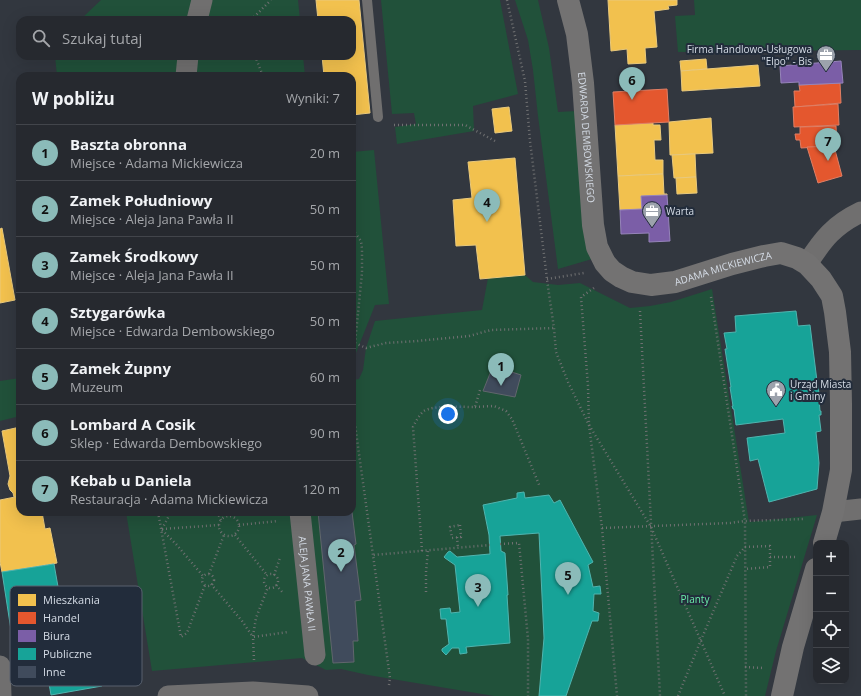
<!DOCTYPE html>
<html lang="pl">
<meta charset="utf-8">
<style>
:root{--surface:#26292f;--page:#2e3137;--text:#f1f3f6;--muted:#a4a6aa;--line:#42454b;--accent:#8bbbb9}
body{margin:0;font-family:"Open Sans",sans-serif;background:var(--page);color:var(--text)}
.controls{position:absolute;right:12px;bottom:12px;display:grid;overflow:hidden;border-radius:8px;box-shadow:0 4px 16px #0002}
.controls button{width:36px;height:36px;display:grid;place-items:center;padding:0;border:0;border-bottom:1px solid var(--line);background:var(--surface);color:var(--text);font:20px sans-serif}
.you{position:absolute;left:448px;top:414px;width:14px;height:14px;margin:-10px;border:3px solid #fff;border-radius:50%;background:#1a73e8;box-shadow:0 0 0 6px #1a73e833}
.badge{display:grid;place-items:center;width:26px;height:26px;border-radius:50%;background:var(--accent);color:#111;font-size:13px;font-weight:700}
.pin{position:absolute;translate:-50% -33px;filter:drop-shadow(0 1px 2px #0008)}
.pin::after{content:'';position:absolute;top:21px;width:14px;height:12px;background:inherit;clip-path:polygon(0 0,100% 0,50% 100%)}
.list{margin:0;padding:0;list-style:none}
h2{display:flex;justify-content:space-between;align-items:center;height:52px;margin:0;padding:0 16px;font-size:17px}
h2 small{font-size:13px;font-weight:400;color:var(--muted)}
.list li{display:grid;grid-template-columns:26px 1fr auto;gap:12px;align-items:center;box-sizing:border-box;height:56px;padding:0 16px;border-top:1px solid var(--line)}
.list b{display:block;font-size:15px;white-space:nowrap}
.list p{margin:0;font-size:13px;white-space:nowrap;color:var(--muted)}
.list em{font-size:13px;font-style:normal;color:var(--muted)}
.icon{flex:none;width:22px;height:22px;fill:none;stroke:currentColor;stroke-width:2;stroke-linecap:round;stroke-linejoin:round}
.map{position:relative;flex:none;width:861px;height:696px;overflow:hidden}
.search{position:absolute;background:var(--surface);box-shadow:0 4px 16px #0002;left:16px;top:16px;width:340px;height:44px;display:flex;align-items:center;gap:10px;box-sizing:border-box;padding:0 14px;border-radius:12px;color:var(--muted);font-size:15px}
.panel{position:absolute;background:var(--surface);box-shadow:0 4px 16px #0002;left:16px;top:72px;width:340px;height:444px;border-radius:12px}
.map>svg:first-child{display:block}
.green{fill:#21513a}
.homes{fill:#f2c14e;stroke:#e9c97c}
.shops{fill:#e4572e;stroke:#e07f65}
.offices{fill:#7b5ea7;stroke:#9684ba}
.public{fill:#17a398;stroke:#50b4af}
.building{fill:#404b5c;stroke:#61666d}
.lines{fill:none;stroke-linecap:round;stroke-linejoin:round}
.path{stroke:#707172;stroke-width:2.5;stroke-dasharray:1 3;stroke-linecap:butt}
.lane{stroke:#706f6f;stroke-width:10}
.street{stroke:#706f6f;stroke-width:21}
.secondary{stroke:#737272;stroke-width:22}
.labels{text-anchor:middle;stroke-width:4;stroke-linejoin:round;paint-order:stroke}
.poi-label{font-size:10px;fill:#d5dce6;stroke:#222c3b;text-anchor:start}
.street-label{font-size:10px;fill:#d5dce6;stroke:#222c3b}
.park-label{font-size:10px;fill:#6aeeaa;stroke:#222c3b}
.key{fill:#222c3b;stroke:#58616e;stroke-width:1}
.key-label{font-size:11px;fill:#d5dce6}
</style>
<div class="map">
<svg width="861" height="696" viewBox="0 0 861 696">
<rect width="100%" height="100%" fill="#32373f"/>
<g class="green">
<polygon points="101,0 298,0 300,20 80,20"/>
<polygon points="381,0 500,0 518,94 473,106 474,131 397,144 395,127 416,124 414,113 392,114"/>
<polygon points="515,0 538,0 549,48 558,112 576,111 592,259 558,269 538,116 533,70 528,40"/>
<polygon points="694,0 861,0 861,50 678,52 675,16 695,15"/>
<polygon points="55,56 303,56 305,76 57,76"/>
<polygon points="374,150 389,304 375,305 352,363 352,152"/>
<polygon points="525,275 533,282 558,285 580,283 630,308 650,306 671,302 712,289 749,522 817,515 776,651 765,696 494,696 368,675 341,669 326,670 302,658 152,671 126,512 352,512 352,380 359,379 363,370 366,348 375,321 482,310 488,278"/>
<polygon points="20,378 20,416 0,421 0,381"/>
</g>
<g class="homes">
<polygon points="316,0 359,0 370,113 352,115 352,76 324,76 322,56 352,56 352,20 318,20"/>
<polygon points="608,0 677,0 677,5 668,6 669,9 654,11 657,47 645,48 646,63 628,64 627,49 611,51"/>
<polygon points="706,59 707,69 681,71 680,61"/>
<polygon points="758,65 760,86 682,91 681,71"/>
<polygon points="509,107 512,131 495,133 492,109"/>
<polygon points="711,118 713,153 670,155 669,122"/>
<polygon points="653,123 653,125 660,125 661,140 654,140 655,160 663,160 663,174 618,176 615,125"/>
<polygon points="695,154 696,177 674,178 672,155"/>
<polygon points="515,158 525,275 480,279 476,245 456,246 453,200 472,198 468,162"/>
<polygon points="663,174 664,194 667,194 667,195 641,196 642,209 620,210 618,176"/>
<polygon points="696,177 697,193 677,194 676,178"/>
<polygon points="2,228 15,300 0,303 0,229"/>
<polygon points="20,427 20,496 14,497 13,493 10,490 8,484 10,476 2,431"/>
<polygon points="20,496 20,512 42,512 45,529 50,528 57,563 2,572 0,562 0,500"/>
</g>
<g class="shops">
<polygon points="840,83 841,103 795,107 794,91 800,91 799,85"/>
<polygon points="667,89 669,122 615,125 613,92"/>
<polygon points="838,104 839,125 794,127 793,107"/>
<polygon points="836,126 837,146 801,148 800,140 796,140 795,134 800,134 800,127"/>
<polygon points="834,146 842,176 818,183 807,147"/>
</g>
<g class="offices">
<polygon points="841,61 843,83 799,85 799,82 781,83 780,66"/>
<polygon points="667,195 670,241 649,242 649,233 621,234 620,210 642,209 641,196"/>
</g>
<g class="public">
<polygon points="796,311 798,326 810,325 817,381 820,399 819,399 820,411 821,411 821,415 819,415 821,431 816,432 819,463 817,489 769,502 758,459 750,461 747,438 785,433 783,419 736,425 734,409 733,409 732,406 733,406 730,387 731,387 725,349 727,349 724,333 736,332 735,316"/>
<polygon points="524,492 525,498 549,495 554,503 560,500 593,562 588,565 593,587 600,586 601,594 594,594 593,611 599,613 598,621 592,621 566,696 539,696 544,638 539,533 500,536 501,551 505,553 508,595 507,595 510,643 476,646 466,647 467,653 460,654 459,648 452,648 446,655 442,651 442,649 449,644 446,619 441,619 440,609 450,608 451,613 460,612 455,565 445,558 444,557 448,552 450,551 457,557 490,554 489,535 483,505 517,498 517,493"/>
<polygon points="54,564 60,598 91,593 95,616 91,617 102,686 51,695 45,660 38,661 31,627 11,630 2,572"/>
</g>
<g class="building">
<polygon points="493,366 521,375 515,397 483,391"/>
<polygon points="318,512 352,512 356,544 354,545 361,600 355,601 358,641 353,641 354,662 333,663"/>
</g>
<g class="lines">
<g class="path">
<polyline points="507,0 525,81 530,141 548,287 554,328 556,352 568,382 589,425 651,527 725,696"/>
<polyline points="251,20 271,0"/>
<polyline points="255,56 263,76"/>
<polyline points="394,125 465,125 495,141"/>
<polyline points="352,230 355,233 361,241 362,249 362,273 355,343 352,351"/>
<polyline points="547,279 584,273"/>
<polyline points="594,288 581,297 588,386 589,425 602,528 617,696"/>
<polyline points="711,297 745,521 746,696"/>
<polyline points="640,311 660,696"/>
<polyline points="355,343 366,348 386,343 417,341 469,336 491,330 554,328"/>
<polyline points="352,403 373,555"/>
<polyline points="475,407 494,406 506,411 512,419 540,487"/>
<polyline points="158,512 181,637 187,633 205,585"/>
<polyline points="217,512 221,520"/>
<circle cx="229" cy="526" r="10"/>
<polyline points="239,525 278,521"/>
<polygon points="460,525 461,537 452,538 450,527"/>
<polyline points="602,528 730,523 745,521 805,519"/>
<polyline points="162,529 219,525"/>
<polyline points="162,529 171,512"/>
<polyline points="162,530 176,544 203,576"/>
<polyline points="235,535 267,575"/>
<polyline points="457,537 458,548"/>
<polyline points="500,544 519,543 528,639 528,696"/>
<path d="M422,551L413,427C416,421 419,415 424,411C433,405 463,407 475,407L480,390"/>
<polyline points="770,557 796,557"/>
<polyline points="209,574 224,535"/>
<circle cx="208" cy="580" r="6"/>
<circle cx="271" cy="581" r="7"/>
<polyline points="274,575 280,558"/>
<polyline points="211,584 242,621 253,637"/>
<polyline points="276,585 284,594"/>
<polyline points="426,592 426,572 428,550"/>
<polyline points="253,636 256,618 268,587"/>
<polyline points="254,660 253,637 288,632"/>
<polyline points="745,667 764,668"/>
<polyline points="389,685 390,678 373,555 490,545"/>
<polyline points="678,696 701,640 737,556 745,547 770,546 770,567 745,569"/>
</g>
<polyline class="lane" points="367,0 378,117"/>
<g class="street">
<polyline points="197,20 202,0"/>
<polyline points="186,76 188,56"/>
<path d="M807,264C823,239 834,225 861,212"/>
<path id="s1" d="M300,512L315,655"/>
<polyline points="833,512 861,509"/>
<polyline points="0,666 1,696"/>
<polyline points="168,696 253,692 308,696"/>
</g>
<g class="secondary">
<path id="s2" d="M568,0L577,34L583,83L593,225L597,247L605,263L612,271L621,277L632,282L651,285L675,282L732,264L764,256L781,253L797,258L807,264L821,279L832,296L835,312L840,352L841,404V470L833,512L824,543"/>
<polyline points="782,696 793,647 816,569"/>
</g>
</g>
<defs>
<g id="office-pin" transform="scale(1)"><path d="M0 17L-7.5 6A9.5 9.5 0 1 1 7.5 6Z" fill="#9ca2ac" stroke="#222c3b"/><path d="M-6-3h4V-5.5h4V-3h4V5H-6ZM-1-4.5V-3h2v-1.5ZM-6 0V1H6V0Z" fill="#fff"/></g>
<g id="civic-pin" transform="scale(1)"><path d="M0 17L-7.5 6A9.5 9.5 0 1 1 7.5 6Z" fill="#9ca2ac" stroke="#222c3b"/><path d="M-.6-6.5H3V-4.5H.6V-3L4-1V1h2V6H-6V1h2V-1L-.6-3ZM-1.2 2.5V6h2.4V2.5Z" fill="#fff"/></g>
</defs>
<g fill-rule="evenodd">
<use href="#office-pin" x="826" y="55"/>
<use href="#office-pin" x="652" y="211"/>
<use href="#civic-pin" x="776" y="390"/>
</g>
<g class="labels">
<g class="poi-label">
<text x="812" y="53" text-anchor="end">Firma Handlowo-Usługowa<tspan x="812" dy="12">"Elpo" - Bis</tspan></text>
<text x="666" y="215">Warta</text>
<text x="790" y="388">Urząd Miasta<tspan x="790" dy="12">i Gminy</tspan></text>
</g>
<g class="street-label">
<text dy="4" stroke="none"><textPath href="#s2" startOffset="139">EDWARDA DEMBOWSKIEGO</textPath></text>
<text dy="4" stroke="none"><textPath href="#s2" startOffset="394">ADAMA MICKIEWICZA</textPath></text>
<text dy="4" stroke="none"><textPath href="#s1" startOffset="72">ALEJA JANA PAWŁA II</textPath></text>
</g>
<g class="park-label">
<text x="695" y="603">Planty</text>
</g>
</g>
<rect x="10" y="586" width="132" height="100" rx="6" class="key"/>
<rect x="18" y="594" width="18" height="12" fill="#f2c14e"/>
<rect x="18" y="612" width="18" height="12" fill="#e4572e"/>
<rect x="18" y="630" width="18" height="12" fill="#7b5ea7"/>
<rect x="18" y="648" width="18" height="12" fill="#17a398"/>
<rect x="18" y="666" width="18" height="12" fill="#404b5c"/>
<g class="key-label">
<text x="43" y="604">Mieszkania</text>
<text x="43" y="622">Handel</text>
<text x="43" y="640">Biura</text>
<text x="43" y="658">Publiczne</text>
<text x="43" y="676">Inne</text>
</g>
</svg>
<div class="controls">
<button>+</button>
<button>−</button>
<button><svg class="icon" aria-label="locate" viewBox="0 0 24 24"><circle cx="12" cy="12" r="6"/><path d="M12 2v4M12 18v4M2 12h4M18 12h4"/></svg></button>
<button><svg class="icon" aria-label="layers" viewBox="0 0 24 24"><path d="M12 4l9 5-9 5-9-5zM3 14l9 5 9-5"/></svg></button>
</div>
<div class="you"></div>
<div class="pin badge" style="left:501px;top:386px">1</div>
<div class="pin badge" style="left:341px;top:572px">2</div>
<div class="pin badge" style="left:478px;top:607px">3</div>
<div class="pin badge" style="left:487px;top:222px">4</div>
<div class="pin badge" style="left:568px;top:595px">5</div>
<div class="pin badge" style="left:632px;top:100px">6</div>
<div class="pin badge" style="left:828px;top:161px">7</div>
<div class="search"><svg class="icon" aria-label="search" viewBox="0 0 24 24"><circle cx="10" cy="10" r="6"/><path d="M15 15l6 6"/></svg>Szukaj tutaj</div>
<section class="panel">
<h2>W pobliżu<small>Wyniki: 7</small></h2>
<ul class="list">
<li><span class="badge">1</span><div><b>Baszta obronna</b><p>Miejsce · Adama Mickiewicza</p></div><em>20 m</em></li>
<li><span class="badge">2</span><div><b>Zamek Południowy</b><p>Miejsce · Aleja Jana Pawła II</p></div><em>50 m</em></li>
<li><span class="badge">3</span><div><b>Zamek Środkowy</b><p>Miejsce · Aleja Jana Pawła II</p></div><em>50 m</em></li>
<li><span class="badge">4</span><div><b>Sztygarówka</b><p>Miejsce · Edwarda Dembowskiego</p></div><em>50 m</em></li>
<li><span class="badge">5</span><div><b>Zamek Żupny</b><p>Muzeum</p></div><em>60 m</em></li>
<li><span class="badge">6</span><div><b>Lombard A Cosik</b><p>Sklep · Edwarda Dembowskiego</p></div><em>90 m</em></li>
<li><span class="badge">7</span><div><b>Kebab u Daniela</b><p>Restauracja · Adama Mickiewicza</p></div><em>120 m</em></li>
</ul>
</section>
</div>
